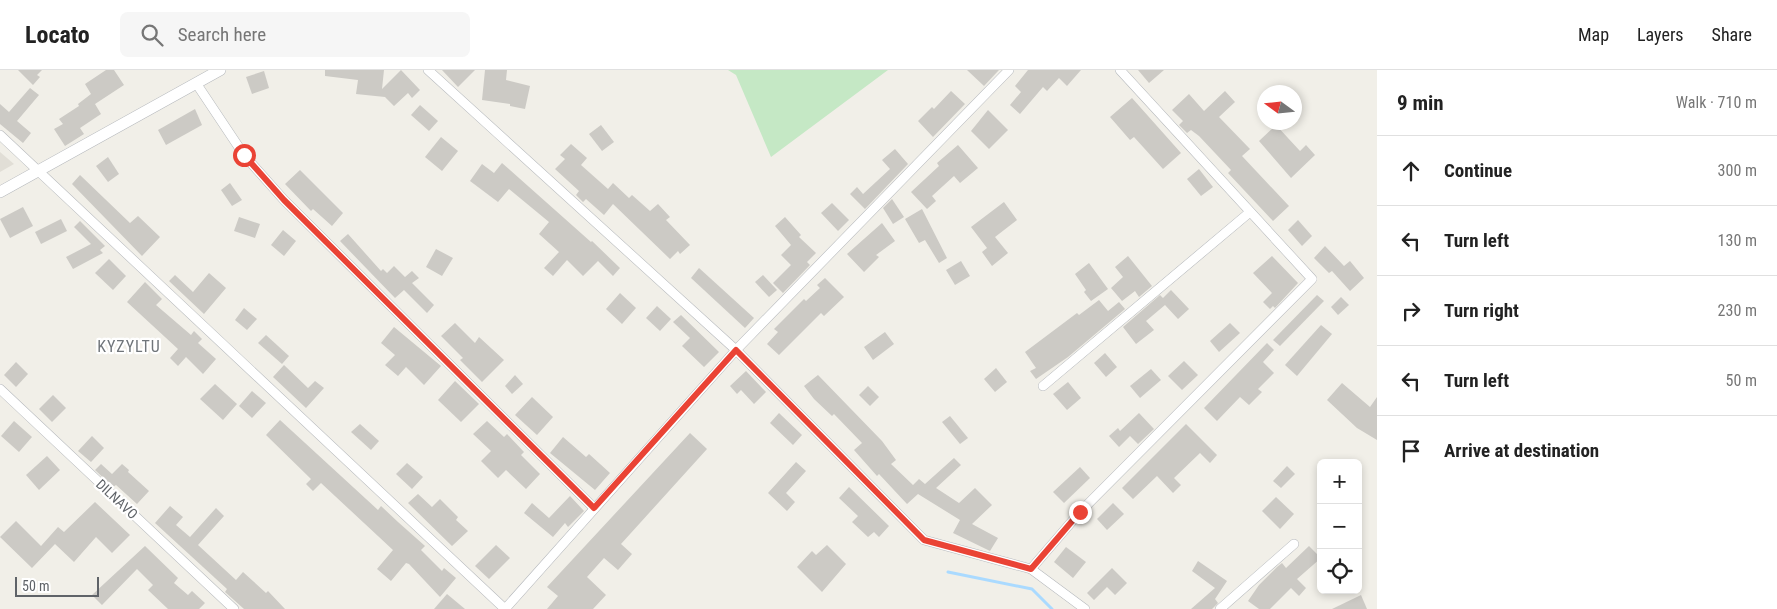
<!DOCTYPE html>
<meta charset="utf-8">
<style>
:root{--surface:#fff;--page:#f6f6f6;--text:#222;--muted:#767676;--line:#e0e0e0}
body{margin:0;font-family:"Roboto Condensed",sans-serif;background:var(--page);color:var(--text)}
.controls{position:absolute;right:15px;bottom:15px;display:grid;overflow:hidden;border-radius:8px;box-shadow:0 2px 8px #0003}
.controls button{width:45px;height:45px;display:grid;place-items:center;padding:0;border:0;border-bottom:1px solid var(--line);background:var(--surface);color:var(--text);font:25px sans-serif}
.compass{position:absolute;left:1257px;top:15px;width:45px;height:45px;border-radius:50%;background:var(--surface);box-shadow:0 2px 8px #0003;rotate:285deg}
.scale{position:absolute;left:15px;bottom:12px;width:84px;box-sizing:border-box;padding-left:5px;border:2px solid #5f6368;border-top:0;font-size:14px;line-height:18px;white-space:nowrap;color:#5f6368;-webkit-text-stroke:4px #fff;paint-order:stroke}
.stop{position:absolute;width:15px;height:15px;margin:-11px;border:4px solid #ea4335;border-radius:50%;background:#fff}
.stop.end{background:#ea4335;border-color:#fff;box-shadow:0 1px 5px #0008}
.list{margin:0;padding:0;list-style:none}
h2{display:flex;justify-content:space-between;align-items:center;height:65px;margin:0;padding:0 20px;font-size:21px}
h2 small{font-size:16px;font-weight:400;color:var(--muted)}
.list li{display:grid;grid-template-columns:32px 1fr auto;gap:15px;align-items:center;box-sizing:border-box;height:70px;padding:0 20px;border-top:1px solid var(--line)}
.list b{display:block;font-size:19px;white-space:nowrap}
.list em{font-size:16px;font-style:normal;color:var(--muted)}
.icon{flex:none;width:28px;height:28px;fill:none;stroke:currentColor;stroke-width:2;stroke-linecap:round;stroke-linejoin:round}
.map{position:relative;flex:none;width:1377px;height:539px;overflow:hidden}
header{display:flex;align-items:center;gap:30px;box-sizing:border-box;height:70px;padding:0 25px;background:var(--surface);border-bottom:1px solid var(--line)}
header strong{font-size:24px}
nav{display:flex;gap:28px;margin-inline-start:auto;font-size:18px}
.search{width:350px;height:45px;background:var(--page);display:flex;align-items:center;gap:12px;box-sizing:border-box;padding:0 18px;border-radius:8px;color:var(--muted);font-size:19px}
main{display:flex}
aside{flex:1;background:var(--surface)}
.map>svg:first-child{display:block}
.education{fill:#e1ded6}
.green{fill:#c5e8c5}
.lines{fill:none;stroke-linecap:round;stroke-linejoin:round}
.stream{stroke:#aadaff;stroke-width:3}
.building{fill:#cccac5}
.minor-casing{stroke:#b5b8bc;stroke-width:10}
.tertiary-casing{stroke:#b5b8bc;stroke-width:12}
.minor{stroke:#fff;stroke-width:9}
.tertiary{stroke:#fff;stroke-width:11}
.route{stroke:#ea4335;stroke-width:6}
.labels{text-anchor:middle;stroke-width:4.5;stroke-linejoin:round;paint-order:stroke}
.street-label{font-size:14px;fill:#5f6368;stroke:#fff}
.quarter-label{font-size:16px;letter-spacing:1px;fill:#70757a;stroke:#fff}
</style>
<header>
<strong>Locato</strong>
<div class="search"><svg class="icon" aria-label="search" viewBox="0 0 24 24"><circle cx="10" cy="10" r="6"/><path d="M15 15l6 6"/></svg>Search here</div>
<nav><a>Map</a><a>Layers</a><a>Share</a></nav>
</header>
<main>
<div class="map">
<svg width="1377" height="539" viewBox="0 0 1377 539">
<rect width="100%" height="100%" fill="#f1efe8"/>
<polygon class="education" points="0,82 14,94 0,102"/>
<polygon class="green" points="728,0 888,0 771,87 736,5"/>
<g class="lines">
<polyline class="stream" points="948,502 1032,519 1052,539"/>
</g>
<g class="building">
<polygon points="18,0 42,0 37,5 40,7 33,15"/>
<polygon points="106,0 114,0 124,15 95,34 101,44 80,58 84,64 65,76 54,59 63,54 59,49 79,36 78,34 91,24 85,14"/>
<polygon points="325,0 384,0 382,19 401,0 420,20 412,28 408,23 394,36 385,27 356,24 358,10 325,6"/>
<polygon points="442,0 475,0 458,17"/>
<polygon points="485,0 507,0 506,10 530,16 525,39 510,36 510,34 482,30"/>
<polygon points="967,0 999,0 984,16"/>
<polygon points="1028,0 1081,0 1067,16 1059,8 1047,21 1043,17 1020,44 1010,35 1021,22 1015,16"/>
<polygon points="1138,0 1164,0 1149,13"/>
<polygon points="264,1 269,18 252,24 246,7"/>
<polygon points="30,18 39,25 17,51 31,63 23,73 0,54 0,34 9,42"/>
<polygon points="951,21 965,34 933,67 918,51 932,37 934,39"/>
<polygon points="1225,21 1235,32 1219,47 1250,79 1242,86 1289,136 1273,151 1228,103 1231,100 1199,66 1191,60 1187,63 1179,55 1183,51 1172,40 1189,24 1204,41"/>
<polygon points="1132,28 1181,83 1163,99 1134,67 1130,70 1110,47"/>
<polygon points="420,35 438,51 429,61 411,45"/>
<polygon points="195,39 202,55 166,75 158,60"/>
<polygon points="988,40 1008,60 989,79 971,61"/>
<polygon points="601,55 614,72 602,81 589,64"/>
<polygon points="1276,55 1300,81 1306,75 1315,85 1291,108 1259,71"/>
<polygon points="441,67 458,81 442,101 425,87"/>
<polygon points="571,74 587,88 581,95 608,119 613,113 629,128 632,125 650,141 658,134 670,147 666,150 690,175 680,184 678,181 670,189 613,134 604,145 586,129 583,132 576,125 579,121 555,99 565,89 560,85"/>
<polygon points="958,75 978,98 960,113 954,106 932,126 936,131 927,139 911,122 939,96 937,93"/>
<polygon points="895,79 908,94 865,139 850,124 857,117 863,124 890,99 882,90"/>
<polygon points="108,87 119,104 108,112 96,96"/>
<polygon points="502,93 591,172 592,171 620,198 613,206 598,191 583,206 567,190 553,206 544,198 559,182 539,164 549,152 509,119 498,132 470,111 482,94 494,103"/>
<polygon points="1199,99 1213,117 1201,126 1187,109"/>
<polygon points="300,100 343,143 332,156 313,139 311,141 285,114"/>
<polygon points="80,105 130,153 138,146 160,167 142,186 72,114"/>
<polygon points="230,113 242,130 232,136 221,120"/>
<polygon points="892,129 904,147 893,154 883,138"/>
<polygon points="1004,132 1017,150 995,167 1008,183 992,196 982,182 987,178 971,157"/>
<polygon points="832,133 849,150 838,161 821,143"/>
<polygon points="23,137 33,156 10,168 0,149"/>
<polygon points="922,139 947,188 939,193 925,170 919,173 905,149"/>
<polygon points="239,147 260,154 255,168 234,161"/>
<polygon points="785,147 801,165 799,167 816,183 807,192 810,195 783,223 773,213 791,195 781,185 791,175 775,156"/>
<polygon points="61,149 67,161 41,174 35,162"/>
<polygon points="1298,150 1312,166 1302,176 1288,160"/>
<polygon points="80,151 105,176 100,180 103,183 73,199 66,187 91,174 74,157"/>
<polygon points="882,153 895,171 876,185 879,187 864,202 847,184"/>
<polygon points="283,160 296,171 284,186 271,175"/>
<polygon points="348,164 381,201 383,199 387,203 394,196 405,207 412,201 419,208 412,213 434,235 427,243 404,220 395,228 340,171"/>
<polygon points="1325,176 1344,196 1350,191 1364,208 1350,221 1332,201 1329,203 1314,188"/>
<polygon points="436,179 453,188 442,206 426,197"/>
<polygon points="1128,186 1152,216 1139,227 1135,221 1122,231 1111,218 1123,207 1115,197"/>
<polygon points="1272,186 1298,213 1275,238 1273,236 1270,239 1263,232 1272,223 1253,203"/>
<polygon points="109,189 126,206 113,220 95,203"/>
<polygon points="961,191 970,206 955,215 946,200"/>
<polygon points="1089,193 1108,219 1091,231 1084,222 1086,220 1075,204"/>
<polygon points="699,198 754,248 745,258 691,208"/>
<polygon points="209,203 226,218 204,244 169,211 175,205 193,222"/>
<polygon points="763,205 777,220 769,227 755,212"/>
<polygon points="825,208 844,227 824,246 821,243 779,285 767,274 778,262 774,259 804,229 806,231 820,218 817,215"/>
<polygon points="145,212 162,229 156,235 191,265 194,261 202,269 198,273 216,289 203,304 186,287 178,296 170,288 178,279 127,232"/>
<polygon points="1171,220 1189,239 1178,249 1165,235 1146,251 1154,260 1136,274 1123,257 1160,225 1163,228"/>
<polygon points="620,223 636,238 622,254 606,239"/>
<polygon points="1317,225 1324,231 1280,276 1273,270"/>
<polygon points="1341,227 1349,235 1338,245 1331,237"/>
<polygon points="1099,230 1108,241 1119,232 1125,239 1068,287 1036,309 1030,301 1036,298 1025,282 1077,243 1079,245"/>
<polygon points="657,236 671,249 660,261 646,248"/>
<polygon points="244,238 257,249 247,260 235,250"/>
<polygon points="681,245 719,282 704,297 682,276 690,268 673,252"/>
<polygon points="455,253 475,273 479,267 504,290 482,312 460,290 463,288 441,266"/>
<polygon points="1230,253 1240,263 1219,282 1210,271"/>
<polygon points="1321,255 1332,264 1297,306 1285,295"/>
<polygon points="394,257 441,296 424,315 406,297 398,306 385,295 395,285 381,273"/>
<polygon points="885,262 894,274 873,290 864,277"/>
<polygon points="266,265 289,286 282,294 258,273"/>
<polygon points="1267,273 1274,280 1263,292 1274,303 1258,319 1262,322 1249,335 1240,327 1217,351 1204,338"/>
<polygon points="1105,283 1117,297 1106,307 1094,293"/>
<polygon points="1184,291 1198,305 1182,320 1168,306"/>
<polygon points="16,292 28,304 16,317 4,305"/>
<polygon points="284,295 308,318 315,311 324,318 306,338 273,307"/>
<polygon points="996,298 1007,312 995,322 984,309"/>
<polygon points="1151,299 1161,310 1140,328 1130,316"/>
<polygon points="746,301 766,322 754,334 741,320 737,324 730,316"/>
<polygon points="515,305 523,314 512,324 505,316"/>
<polygon points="818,305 882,371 896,390 891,394 913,415 919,409 925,414 954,388 961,395 936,418 959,433 975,418 992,435 972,454 998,468 990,481 953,463 960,450 918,424 907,434 879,404 877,406 854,380 862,373 834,344 832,346 814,329 804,316"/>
<polygon points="455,311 479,334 461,352 438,330"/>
<polygon points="1068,312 1081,328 1067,340 1053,324"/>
<polygon points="1342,313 1370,337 1377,327 1377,370 1357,358 1327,330"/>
<polygon points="215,314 237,334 223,350 200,329"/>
<polygon points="868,316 879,327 870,336 859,325"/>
<polygon points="252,321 266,333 252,348 239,336"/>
<polygon points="53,325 66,338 52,352 39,339"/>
<polygon points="532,327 553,347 537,365 515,345"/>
<polygon points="779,343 802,365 793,375 770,353"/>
<polygon points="1139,343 1154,359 1138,374 1130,366 1119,377 1109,366 1118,358 1120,361"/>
<polygon points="950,346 968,368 960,374 942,352"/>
<polygon points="280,350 378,440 381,436 398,452 425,476 421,480 442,501 444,498 456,508 440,527 409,494 406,493 391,511 377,499 393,480 321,413 313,421 306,414 311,409 266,365"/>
<polygon points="14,351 32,367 19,382 1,366"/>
<polygon points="487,351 504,367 507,364 524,382 521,385 540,404 526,419 506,400 498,408 481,391 491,381 473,364"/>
<polygon points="360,354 379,371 371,380 351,362"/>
<polygon points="1186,354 1217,385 1210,393 1200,383 1174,408 1181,415 1173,423 1157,406 1133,429 1122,418"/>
<polygon points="690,363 707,379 621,474 632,484 618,500 604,488 587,507 606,525 593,539 547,539 558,526 547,517"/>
<polygon points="92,366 104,378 91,392 78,381"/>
<polygon points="563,367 586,387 589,384 610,403 595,420 550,383"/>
<polygon points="47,386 60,400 39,420 26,405"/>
<polygon points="796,392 806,401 786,423 795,432 787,441 768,423"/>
<polygon points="407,393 423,407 412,419 396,404"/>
<polygon points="101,394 112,404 122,394 129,400 128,402 149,421 137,434 116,415 113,417 95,400"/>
<polygon points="1287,396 1295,404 1281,418 1273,411"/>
<polygon points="1080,397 1090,408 1064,433 1053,422"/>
<polygon points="849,417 889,456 879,467 874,462 868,467 852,452 858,446 839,428"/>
<polygon points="418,424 432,437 440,429 458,447 456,450 468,461 452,476 408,433"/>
<polygon points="570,426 584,441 568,457 565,453 553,467 524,443 532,433 549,448"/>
<polygon points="1276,427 1294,444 1280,459 1262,441"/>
<polygon points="95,432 130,465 112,483 96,467 74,492 55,474 32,498 0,467 16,451 41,476 58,457 64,462"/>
<polygon points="1113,433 1124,444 1107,460 1097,449"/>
<polygon points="170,436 183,447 176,455 190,467 216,438 224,446 198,475 236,510 243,502 266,523 268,521 285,539 244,539 225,522 227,519 155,453"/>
<polygon points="496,475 510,488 489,509 475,496"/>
<polygon points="827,475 846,494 822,522 797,497 812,481 816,485"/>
<polygon points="145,476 178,508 174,513 188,525 192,521 205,533 199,539 168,539 148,520 153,515 137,499 102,535 92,525"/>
<polygon points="1309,476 1321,488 1297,509 1306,518 1299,526 1291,518 1270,539 1259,539 1248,531 1259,515 1277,497 1282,493 1286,498"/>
<polygon points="1066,477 1086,492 1073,508 1054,492"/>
<polygon points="1198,491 1227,511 1215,529 1218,533 1212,539 1191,539 1215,518 1192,501"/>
<polygon points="1112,498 1127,513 1115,525 1107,517 1094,530 1087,523"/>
<polygon points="447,524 465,539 434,539"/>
<polygon points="1361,525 1367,539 1332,539"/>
</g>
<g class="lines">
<g class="minor-casing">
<g id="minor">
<polyline points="428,0 736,280 924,470 1031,499 1085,539"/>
<polyline points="196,13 244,85 284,130 594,438"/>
<polyline points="0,65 505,539"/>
<polyline points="1043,316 1250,142"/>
<polyline points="0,319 234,539"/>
<polyline points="1031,499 1080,442 1312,209 1120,0"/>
<polyline points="505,539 736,280 1009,0"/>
<polyline points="1220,539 1294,474"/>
</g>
</g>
<g class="tertiary-casing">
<polyline id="tertiary" points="0,122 220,0"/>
</g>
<use href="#minor" class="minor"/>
<use href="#tertiary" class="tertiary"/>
</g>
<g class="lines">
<polyline class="route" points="244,85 284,130 594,438 736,280 924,470 1031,499 1080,442"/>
</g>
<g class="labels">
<g class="street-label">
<text transform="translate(117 429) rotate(43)" y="5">DILNAVO</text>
</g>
<g class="quarter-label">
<text x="129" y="282">KYZYLTU</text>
</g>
</g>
</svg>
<div class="controls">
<button>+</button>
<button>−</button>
<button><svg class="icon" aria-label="locate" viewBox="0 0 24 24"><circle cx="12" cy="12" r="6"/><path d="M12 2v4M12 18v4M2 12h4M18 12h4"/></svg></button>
</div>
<svg class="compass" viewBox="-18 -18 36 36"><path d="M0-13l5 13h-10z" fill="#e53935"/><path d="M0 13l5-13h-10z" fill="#767676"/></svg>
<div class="scale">50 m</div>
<div class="stop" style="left:244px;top:85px"></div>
<div class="stop end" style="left:1080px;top:442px"></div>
</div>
<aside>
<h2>9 min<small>Walk · 710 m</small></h2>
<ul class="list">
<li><svg class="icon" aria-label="ahead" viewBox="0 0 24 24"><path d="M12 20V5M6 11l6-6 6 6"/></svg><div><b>Continue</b></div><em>300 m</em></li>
<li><svg class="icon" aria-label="left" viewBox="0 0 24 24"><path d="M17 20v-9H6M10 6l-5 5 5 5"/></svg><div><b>Turn left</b></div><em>130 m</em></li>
<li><svg class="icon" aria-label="right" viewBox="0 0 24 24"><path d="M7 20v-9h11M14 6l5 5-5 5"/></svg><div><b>Turn right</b></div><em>230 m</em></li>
<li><svg class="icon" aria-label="left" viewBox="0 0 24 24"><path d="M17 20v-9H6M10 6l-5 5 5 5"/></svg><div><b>Turn left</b></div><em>50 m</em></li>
<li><svg class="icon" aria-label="arrive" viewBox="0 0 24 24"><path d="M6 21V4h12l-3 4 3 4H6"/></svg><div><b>Arrive at destination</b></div></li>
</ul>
</aside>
</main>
